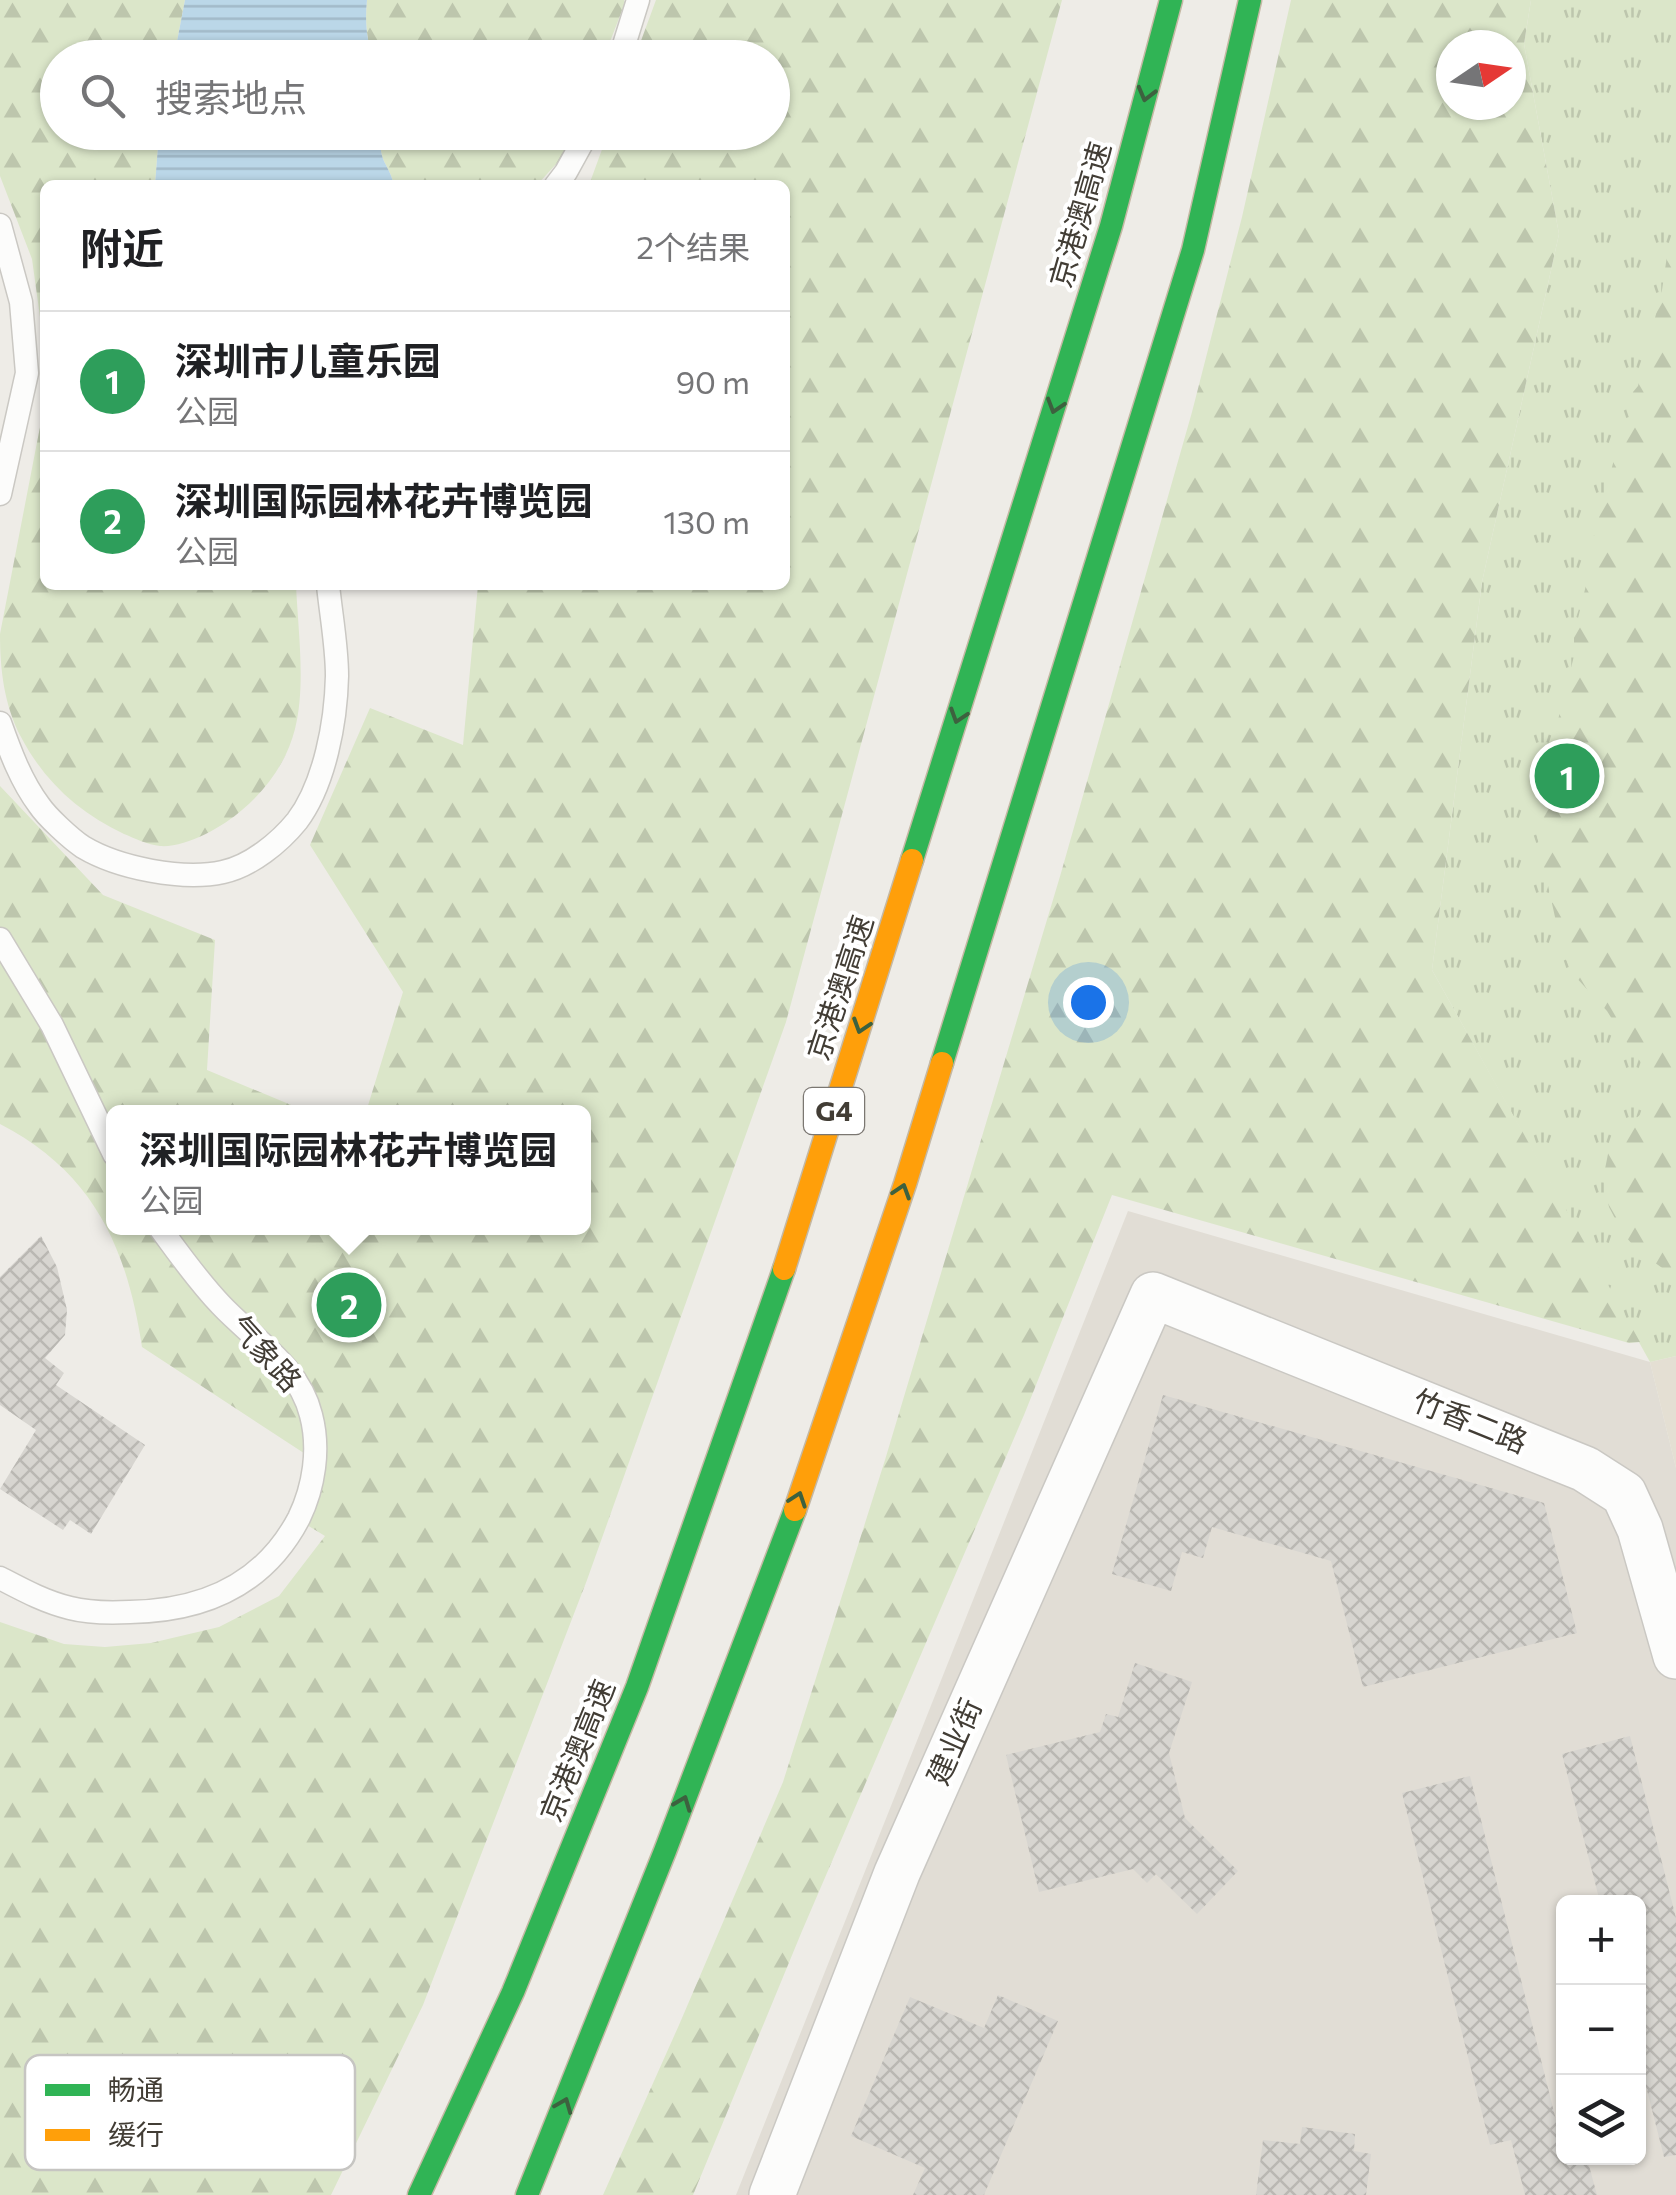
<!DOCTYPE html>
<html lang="zh">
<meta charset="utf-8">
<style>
:root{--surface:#fff;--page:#f6f6f6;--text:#202124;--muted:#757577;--line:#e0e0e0;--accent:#0b8043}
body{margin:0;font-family:Commissioner,"Noto Sans SC",sans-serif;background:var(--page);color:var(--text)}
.controls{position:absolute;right:30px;bottom:30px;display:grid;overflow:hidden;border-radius:15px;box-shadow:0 2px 8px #0004}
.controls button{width:90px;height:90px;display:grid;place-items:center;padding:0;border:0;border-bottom:2px solid var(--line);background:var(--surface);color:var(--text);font:50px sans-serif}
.compass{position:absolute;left:1436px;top:30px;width:90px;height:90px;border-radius:50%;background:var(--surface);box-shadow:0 2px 8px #0004;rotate:77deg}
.you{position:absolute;left:1088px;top:1002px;width:35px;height:35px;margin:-25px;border:8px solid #fff;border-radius:50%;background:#1a73e8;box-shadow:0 0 0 15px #1a73e833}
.badge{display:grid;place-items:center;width:65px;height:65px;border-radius:50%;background:var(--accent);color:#fff;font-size:32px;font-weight:700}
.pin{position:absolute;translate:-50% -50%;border:5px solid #fff;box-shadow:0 2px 10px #0006}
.popup{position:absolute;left:106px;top:1105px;width:485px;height:130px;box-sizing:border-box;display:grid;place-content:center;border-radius:15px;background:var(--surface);filter:drop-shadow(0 2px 8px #0005);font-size:32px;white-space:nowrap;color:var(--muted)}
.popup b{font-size:38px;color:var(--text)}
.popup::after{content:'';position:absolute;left:50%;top:100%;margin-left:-20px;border:20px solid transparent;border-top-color:var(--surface)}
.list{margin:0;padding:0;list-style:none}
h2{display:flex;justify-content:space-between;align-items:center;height:130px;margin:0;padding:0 40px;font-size:42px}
h2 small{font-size:32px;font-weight:400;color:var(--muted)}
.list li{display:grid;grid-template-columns:65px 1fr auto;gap:30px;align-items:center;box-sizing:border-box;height:140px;padding:0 40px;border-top:2px solid var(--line)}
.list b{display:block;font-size:38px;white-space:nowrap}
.list p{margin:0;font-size:32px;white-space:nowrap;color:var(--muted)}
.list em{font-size:32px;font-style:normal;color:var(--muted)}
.icon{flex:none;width:55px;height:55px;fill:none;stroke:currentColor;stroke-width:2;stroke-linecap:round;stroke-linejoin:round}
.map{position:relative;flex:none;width:1676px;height:2195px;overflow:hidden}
.search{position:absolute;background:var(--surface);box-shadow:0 2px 8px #0004;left:40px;top:40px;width:750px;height:110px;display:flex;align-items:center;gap:25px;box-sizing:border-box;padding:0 35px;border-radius:55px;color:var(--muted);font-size:38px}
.panel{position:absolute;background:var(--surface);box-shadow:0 2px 8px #0004;left:40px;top:180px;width:750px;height:410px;border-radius:15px}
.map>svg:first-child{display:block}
.residential{fill:#e1ddd5;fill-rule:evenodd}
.education{fill:#e4dfd3}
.grass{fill:url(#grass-tufts)}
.forest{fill:url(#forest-firs);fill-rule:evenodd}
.water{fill:url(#water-rules)}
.building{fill:url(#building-cross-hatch)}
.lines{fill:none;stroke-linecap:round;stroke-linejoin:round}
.lane-casing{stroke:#cac8c3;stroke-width:25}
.street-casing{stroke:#cac8c3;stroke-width:48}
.fast-casing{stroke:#c4b8a4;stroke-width:25}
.slow-casing{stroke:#c4b8a4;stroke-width:25}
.lane{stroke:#fcfcfb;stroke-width:22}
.street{stroke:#fcfcfb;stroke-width:45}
.fast{stroke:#30b455;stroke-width:22}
.slow{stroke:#ff9f0a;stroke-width:22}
.oneway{stroke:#3d613f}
.labels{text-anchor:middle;stroke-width:8;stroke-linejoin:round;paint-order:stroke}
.shield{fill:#fff;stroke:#7b7772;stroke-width:2.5}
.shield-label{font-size:28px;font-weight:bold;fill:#423d35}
.street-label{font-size:30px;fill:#423d35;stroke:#fff}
.key{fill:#fff;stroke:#c6c5c2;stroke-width:2.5}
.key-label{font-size:28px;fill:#423d35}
</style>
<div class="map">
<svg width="1676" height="2195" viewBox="0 0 1676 2195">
<defs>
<pattern id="grass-tufts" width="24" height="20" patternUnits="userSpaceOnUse" patternTransform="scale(2.5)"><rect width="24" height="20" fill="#dbe6c9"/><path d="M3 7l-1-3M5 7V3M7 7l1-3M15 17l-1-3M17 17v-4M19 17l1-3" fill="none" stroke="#bdc6ad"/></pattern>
<pattern id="forest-firs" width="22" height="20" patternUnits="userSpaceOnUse" patternTransform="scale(2.5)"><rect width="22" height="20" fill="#dbe6c9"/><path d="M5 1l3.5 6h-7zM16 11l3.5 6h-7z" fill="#bdc6ad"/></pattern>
<pattern id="water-rules" width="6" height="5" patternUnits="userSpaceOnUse" patternTransform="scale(2.5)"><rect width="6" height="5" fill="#bbd7e8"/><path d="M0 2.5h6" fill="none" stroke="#a2b9c8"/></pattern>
<pattern id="building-cross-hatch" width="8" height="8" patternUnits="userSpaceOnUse" patternTransform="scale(2.5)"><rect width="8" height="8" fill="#d7d5d0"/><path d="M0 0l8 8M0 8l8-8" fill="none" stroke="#bab8b3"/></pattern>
</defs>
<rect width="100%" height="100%" fill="#eeece7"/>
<path class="residential" d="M1128,1211L1650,1362L1676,1468V2195H736ZM1564,1902H1638V2158H1564Z"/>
<polygon class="education" points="1676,1356 1676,1468 1650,1362"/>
<polygon class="grass" points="1531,0 1676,0 1676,1356 1650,1362 1432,970 1482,582 1559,234 1524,44"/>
<g class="forest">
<polygon points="0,0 185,0 174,57 58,58 58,132 159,133 155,185 45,185 45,353 32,259 0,176"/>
<path d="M367,0H624L625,3L604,57L373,58C366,39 365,19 367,0Z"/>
<path d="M656,0H1062L786,1022L587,1580L423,2005L331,2195H0V1622L64,1644L105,1647L151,1643L219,1627L279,1596L325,1536L289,1514L316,1461L142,1347C127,1247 93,1172 0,1124V786L103,895L215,940L207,1070L308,1112H114V1228H584V1112H366L403,992L310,845L370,708L463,745L478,585H785V185H589L608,133L772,132V58L635,57Z"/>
<path d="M1291,0H1531L1524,44L1559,234L1482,582L1432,970L1640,1342L1629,1343L1112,1195L1024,1415L802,1931L693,2195H603L679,2025L783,1782L885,1460L1061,873L1192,412L1242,217ZM1511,45V105H1451V45Z"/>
<path d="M382,133H575L567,152L537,185H394C388,161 377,162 382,133Z"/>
<polygon points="1676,232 1676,1278 1636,1249 1622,1232 1609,1207 1603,1179 1611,1139 1652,1105 1653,1098 1645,1070 1633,1049 1627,1043 1607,1011 1573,974 1563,953 1535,827 1556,728 1574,656 1574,635 1587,581 1594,536 1617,448 1629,418 1633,392 1638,386 1662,290 1668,249"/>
<path d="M45,401V585H296C298,630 306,686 295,729C287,761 267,789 242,810C223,827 185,848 160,846C148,845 134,838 124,834C79,813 44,781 21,737C4,705 0,669 0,634Z"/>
</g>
<g class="water">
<path d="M185,0H367C365,19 366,39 373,57H174Z"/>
<path d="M159,133H382C377,162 388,161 394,185H155Z"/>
</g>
<g class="building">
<polygon points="41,1236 57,1267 67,1310 65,1335 45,1358 64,1373 56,1385 145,1445 91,1534 70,1520 63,1530 0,1489 36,1430 0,1405 0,1277"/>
<polygon points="1163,1395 1544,1503 1577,1633 1363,1687 1331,1561 1212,1527 1203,1558 1182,1552 1171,1591 1112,1574"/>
<polygon points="1135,1663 1192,1682 1169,1753 1185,1818 1238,1871 1197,1914 1156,1874 1147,1883 1133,1869 1039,1892 1006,1755 1100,1732 1106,1714 1118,1717"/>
<polygon points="1630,1736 1676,1918 1676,2155 1664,2157 1638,2055 1638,1902 1600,1902 1562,1754"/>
<polygon points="1470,1776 1558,2128 1564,2127 1564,2158 1587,2158 1597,2195 1525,2195 1511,2140 1490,2145 1402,1793"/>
<polygon points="998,1995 1058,2021 984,2195 913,2195 925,2168 851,2136 910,1997 984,2028"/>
<polygon points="1302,2127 1355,2134 1354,2151 1371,2154 1366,2195 1256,2195 1263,2140 1300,2144"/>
</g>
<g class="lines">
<g class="lane-casing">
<g id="lane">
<polyline points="620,58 638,0"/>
<polyline points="556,185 566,172 588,132"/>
<polyline points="0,225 21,302 27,373 0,494"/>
<path d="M0,723C10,751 21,781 39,805C47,817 71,839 83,847C118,868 183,881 223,872C251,866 280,842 297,821C325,784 336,721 337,676C337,646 331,615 328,585"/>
<polyline points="0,939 52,1025 114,1154"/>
<path d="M0,1578C23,1590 45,1602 70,1608C89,1613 110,1613 130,1612C203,1611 264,1585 299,1518C314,1487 320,1449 311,1415C299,1366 253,1339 221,1305C198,1281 179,1254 160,1228"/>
</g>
</g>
<g class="street-casing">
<polyline id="street" points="772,2195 897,1873 1153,1295 1585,1469 1624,1494 1640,1529 1676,1656"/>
</g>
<g class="fast-casing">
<g id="fast">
<polyline points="912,860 1111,226 1171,0"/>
<polyline points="942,1063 1193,250 1250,0"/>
<polyline points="419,2195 513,1992 637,1687 784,1269"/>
<polyline points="527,2195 665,1851 795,1510"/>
</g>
</g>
<g class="slow-casing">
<g id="slow">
<polyline points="784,1269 912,860"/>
<polyline points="795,1510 905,1184 942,1063"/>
</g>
</g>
<use href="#lane" class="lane"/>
<use href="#street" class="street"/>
<use href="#fast" class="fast"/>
<use href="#slow" class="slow"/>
</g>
<defs><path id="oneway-chevron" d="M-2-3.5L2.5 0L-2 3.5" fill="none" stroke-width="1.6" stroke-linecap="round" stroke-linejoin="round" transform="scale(2.5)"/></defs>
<g class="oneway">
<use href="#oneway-chevron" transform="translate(1146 94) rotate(105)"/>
<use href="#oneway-chevron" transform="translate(1055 406) rotate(107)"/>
<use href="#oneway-chevron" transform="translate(958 716) rotate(108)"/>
<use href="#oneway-chevron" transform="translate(861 1026) rotate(108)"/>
<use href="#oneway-chevron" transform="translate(902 1191) rotate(-72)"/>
<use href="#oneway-chevron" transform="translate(798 1499) rotate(-71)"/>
<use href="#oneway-chevron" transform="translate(683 1803) rotate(-69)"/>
<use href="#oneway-chevron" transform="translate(564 2105) rotate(-68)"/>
</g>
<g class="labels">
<rect class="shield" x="804" y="1088" width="60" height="46" rx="8"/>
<g class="shield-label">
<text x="834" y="1121">G4</text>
</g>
<g class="street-label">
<text transform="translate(1081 215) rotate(-74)" y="10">京港澳高速</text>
<text transform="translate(841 988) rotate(-72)" y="10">京港澳高速</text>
<text transform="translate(265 1354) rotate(48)" y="10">气象路</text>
<text transform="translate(1470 1422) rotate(22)" y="10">竹香二路</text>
<text transform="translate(955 1742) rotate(-66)" y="10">建业街</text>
<text transform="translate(578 1751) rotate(-68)" y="10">京港澳高速</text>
</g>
</g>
<rect x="25" y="2055" width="330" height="115" rx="15" class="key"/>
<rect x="45" y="2084" width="45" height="12" fill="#30b455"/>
<rect x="45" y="2129" width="45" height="12" fill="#ff9f0a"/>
<g class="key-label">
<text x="108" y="2100">畅通</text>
<text x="108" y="2145">缓行</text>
</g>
</svg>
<div class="controls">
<button>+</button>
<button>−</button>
<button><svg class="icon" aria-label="layers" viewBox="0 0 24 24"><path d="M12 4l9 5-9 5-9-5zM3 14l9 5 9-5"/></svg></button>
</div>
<svg class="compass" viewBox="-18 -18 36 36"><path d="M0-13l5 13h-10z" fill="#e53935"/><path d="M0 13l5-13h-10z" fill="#757577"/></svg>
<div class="you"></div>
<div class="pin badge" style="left:1567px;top:776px;background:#2e9e5b">1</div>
<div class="pin badge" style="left:349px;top:1305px;background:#2e9e5b">2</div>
<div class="popup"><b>深圳国际园林花卉博览园</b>公园</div>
<div class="search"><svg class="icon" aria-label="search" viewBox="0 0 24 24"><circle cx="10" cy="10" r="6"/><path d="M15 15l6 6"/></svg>搜索地点</div>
<section class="panel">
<h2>附近<small>2个结果</small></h2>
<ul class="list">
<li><span class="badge" style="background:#2e9e5b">1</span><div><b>深圳市儿童乐园</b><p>公园</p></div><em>90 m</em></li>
<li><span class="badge" style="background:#2e9e5b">2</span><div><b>深圳国际园林花卉博览园</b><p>公园</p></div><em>130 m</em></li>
</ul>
</section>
</div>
